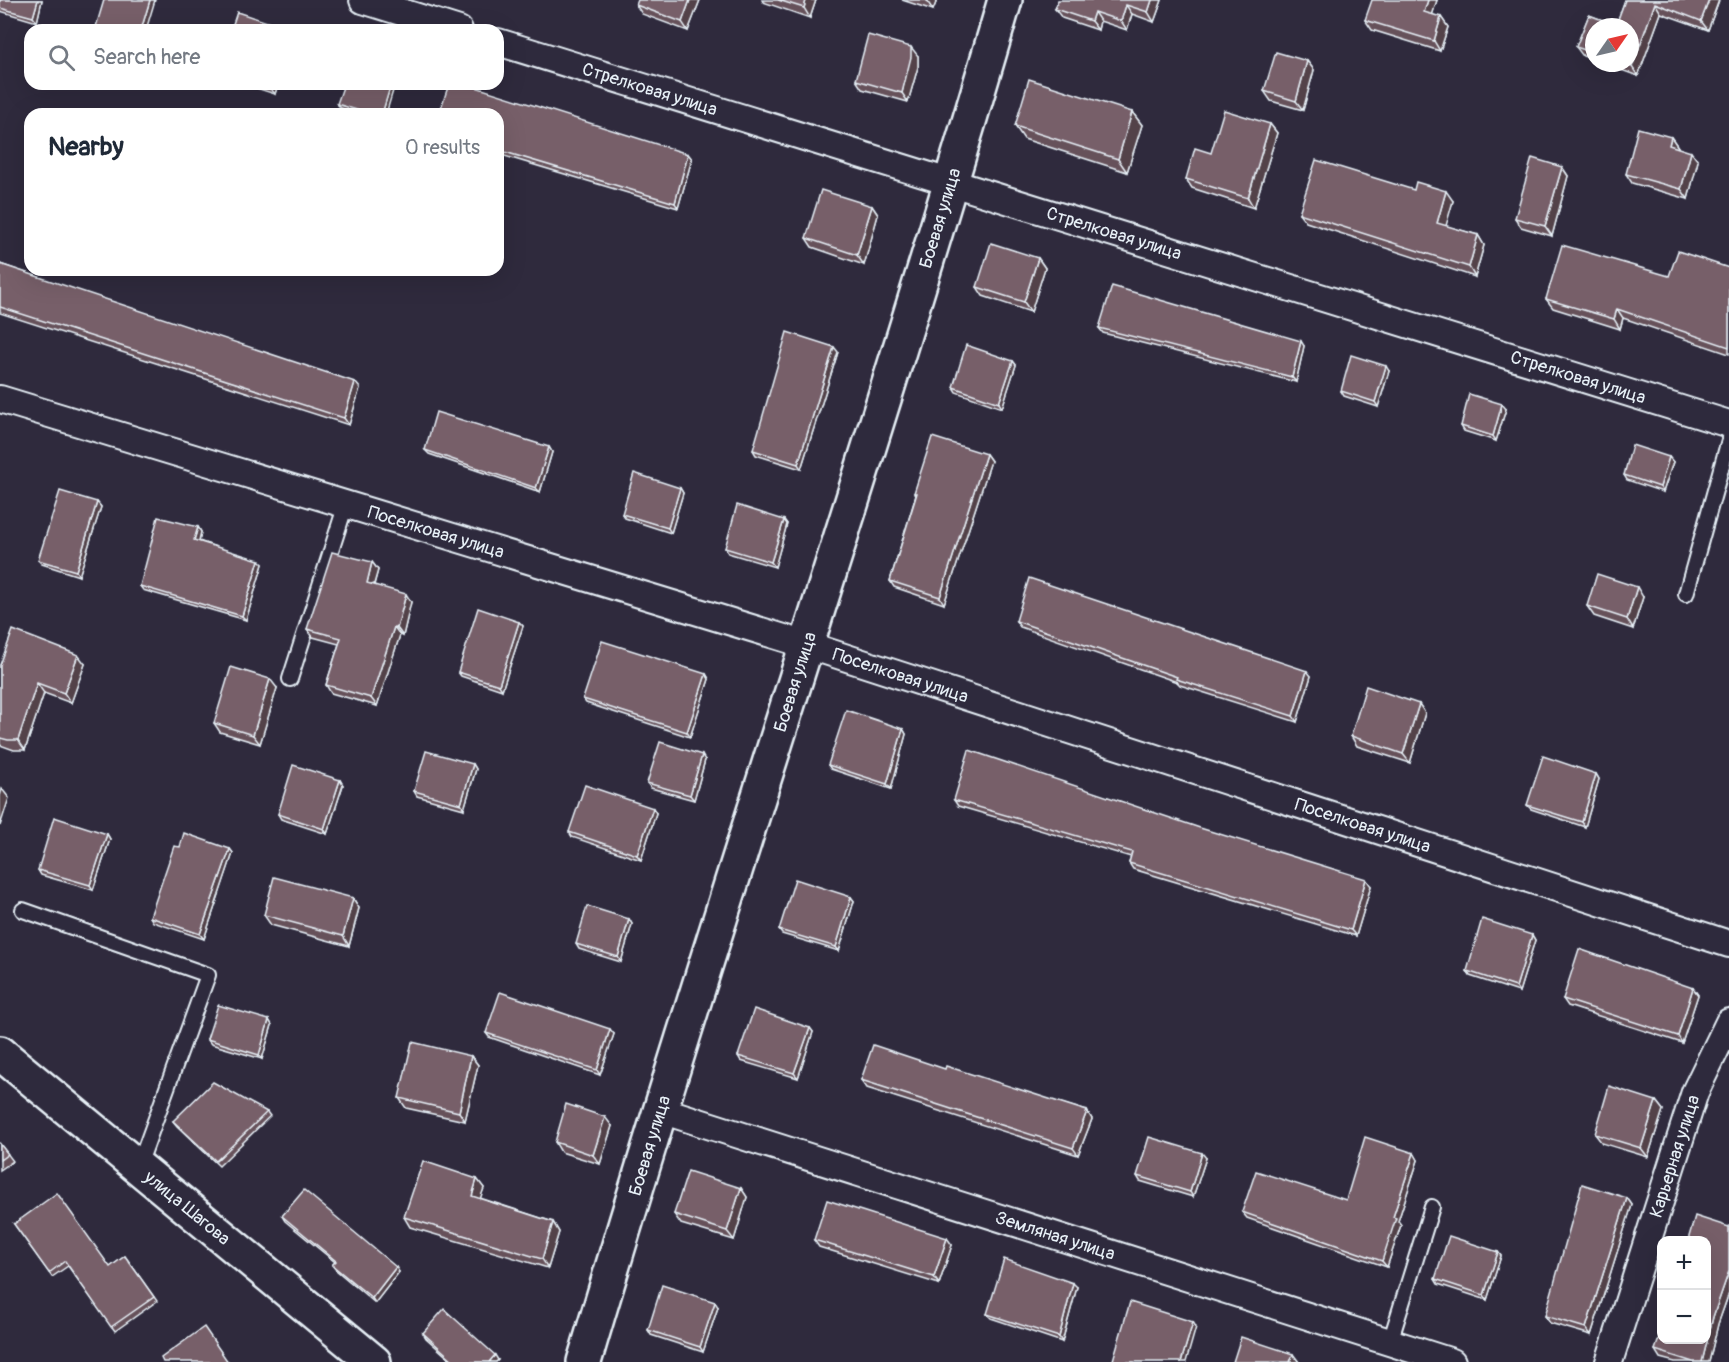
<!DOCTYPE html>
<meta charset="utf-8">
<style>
:root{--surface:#fff;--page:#f2f2f3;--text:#1f2937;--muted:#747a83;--line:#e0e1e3}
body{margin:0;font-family:Pangolin,sans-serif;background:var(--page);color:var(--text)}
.controls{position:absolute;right:18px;bottom:18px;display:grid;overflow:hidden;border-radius:12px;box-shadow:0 6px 24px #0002}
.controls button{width:54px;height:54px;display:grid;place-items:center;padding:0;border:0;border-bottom:2px solid var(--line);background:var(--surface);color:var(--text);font:30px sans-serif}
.compass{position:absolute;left:1585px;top:18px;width:54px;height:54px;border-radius:50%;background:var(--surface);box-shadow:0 6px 24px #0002;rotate:56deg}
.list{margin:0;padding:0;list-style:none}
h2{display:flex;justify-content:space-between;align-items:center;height:78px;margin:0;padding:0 24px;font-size:26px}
h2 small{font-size:20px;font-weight:400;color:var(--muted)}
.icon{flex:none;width:33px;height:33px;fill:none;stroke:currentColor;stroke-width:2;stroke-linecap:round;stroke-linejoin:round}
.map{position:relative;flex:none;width:1729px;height:1362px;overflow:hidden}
.search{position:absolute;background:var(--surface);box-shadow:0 6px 24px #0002;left:24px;top:24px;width:480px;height:66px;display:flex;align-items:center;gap:15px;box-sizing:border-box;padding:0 21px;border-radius:18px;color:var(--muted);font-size:22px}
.panel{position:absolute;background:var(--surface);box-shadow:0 6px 24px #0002;left:24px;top:108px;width:480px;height:168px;border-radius:18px}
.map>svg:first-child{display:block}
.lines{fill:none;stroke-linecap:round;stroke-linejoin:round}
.lane-casing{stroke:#e8f1f8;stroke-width:18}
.street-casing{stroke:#e8f1f8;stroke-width:30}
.secondary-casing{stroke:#e8f1f8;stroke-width:38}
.lane{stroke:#2f2a3d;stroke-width:14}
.street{stroke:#2f2a3d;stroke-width:26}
.secondary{stroke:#2f2a3d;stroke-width:33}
.wall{fill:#66515a;stroke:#e8f1f8;stroke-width:1.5}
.shaded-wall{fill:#53424a;stroke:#e8f1f8;stroke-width:1.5}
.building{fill:#775e69;stroke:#e8f1f8;stroke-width:1.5}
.labels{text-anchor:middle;stroke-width:4.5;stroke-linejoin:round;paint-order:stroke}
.street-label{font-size:18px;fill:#e8f1f8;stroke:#2f2a3d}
</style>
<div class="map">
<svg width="1729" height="1362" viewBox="0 0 1729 1362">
<rect width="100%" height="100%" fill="#2f2a3d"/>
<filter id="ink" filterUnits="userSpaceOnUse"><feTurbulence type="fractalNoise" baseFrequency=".0167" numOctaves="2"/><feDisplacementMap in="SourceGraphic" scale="12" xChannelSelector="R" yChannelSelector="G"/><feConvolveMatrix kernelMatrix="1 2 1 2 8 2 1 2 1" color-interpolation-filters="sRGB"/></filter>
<g filter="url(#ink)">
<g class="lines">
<g class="lane-casing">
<g id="lane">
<polyline points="1686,594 1729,440"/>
<polyline points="290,679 346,504"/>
<polyline points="23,910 208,975 138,1168"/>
<polyline points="1390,1342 1432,1207"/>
</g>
</g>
<g class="street-casing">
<g id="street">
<polyline points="363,0 459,30"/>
<path id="s1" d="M498,42L1729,424"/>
<path id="s2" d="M0,399L807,645L1729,944"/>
<path id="s3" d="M658,1109L1452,1362"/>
<path id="s4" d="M1609,1362L1695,1092L1729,1022"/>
</g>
</g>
<g class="secondary-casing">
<g id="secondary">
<path id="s5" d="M0,1053L374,1362"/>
<path id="s6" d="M584,1362C719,906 872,456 1005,0"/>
</g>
</g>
<use href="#lane" class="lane"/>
<use href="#street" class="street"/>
<use href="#secondary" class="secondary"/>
</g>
<g class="wall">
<polygon points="0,0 42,0 37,22 0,11"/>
<polygon points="700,0 688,31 642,14 636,5"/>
<polygon points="762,0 816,0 810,18 763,2"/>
<polygon points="902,0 937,0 933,10"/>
<polygon points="1162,0 1154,22 1132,14 1127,30 1100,21 1098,30 1062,18 1055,9"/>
<polygon points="1437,0 1432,15 1441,17 1448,27 1440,51 1372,30 1365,20"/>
<polygon points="1625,0 1719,0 1708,30 1661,13 1638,76 1602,63 1630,63 1630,27 1594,27 1594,60 1583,56 1576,47 1589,15 1616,25"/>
<polygon points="918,56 918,67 908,102 862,89 856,80"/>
<polygon points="1307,61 1314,70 1303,110 1271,101 1264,91"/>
<polygon points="244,84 278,84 275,94"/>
<polygon points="337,104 386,114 358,114 341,108"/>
<polygon points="1132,112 1142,125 1127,172 1024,139 1015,126"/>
<polygon points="498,114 688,154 692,159 678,208 498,154"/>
<polygon points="1270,124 1277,133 1254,208 1192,188 1186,179 1211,153"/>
<polygon points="1671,137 1678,147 1678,148 1698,161 1688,199 1632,183 1626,174"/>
<polygon points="1562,167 1568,176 1552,236 1521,227 1515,218"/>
<polygon points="1414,190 1453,201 1445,226 1478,235 1484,245 1475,277 1306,222 1299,213"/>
<polygon points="872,206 878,215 864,265 812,247 806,238"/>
<polygon points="1038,258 1045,268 1031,312 983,296 977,287"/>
<polygon points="0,264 360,388 349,425 0,313"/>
<polygon points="1729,268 1729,354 1623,318 1620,329 1553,308 1546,299 1669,276"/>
<polygon points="1099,328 1304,346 1296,382 1103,333"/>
<polygon points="838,352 801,469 756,455 753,450"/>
<polygon points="1013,361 1016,365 1002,408 956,392 953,387"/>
<polygon points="1389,371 1378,407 1344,396 1341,391"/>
<polygon points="1506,409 1496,441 1464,431 1461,426"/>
<polygon points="549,447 552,452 540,492 429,454 425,450"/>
<polygon points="986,454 991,461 944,604 894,587 890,581 916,495 914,493"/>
<polygon points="1669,457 1673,462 1663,492 1627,480 1624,475"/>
<polygon points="680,488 683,493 671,533 625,518 622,514"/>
<polygon points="97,502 101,507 79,576 42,564 38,560"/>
<polygon points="784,520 787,524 775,567 728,553 725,548"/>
<polygon points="198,527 201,532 199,541 263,564 246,620 143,590 140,586"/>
<polygon points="372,562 378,570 374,585 411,602 403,636 400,635 377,706 331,693 326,685 339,644 313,637 307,629"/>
<polygon points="1643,597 1633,629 1594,616 1587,606"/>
<polygon points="1016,621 1311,676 1297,722 1180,685 1177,682 1020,627"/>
<polygon points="519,622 523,626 502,690 461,676 458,672"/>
<polygon points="85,664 71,703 44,693 25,750 14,750 0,745 0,665"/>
<polygon points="706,674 709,679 690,737 586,703 583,699"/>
<polygon points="277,688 260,744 220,732 214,723"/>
<polygon points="1419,704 1425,713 1410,763 1357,746 1351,736"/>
<polygon points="903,729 906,734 891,789 831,769 828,765"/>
<polygon points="705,760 694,800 651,788 647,783"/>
<polygon points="473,764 476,769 464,809 417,796 414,791"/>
<polygon points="1596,774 1599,779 1585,827 1531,809 1527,805"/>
<polygon points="340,780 343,785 327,834 281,819 278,814"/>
<polygon points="954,800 1371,886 1356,936 1133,869 1129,863 1131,857 958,806"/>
<polygon points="656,813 641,860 572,837 569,832"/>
<polygon points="107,834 110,839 93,890 41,875 38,870"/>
<polygon points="180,847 230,849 233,853 204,939 153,922 150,917"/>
<polygon points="851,897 854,901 839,951 782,934 779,930"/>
<polygon points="353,898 359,908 349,946 271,925 264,915"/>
<polygon points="629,919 632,924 621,962 579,949 576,944"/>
<polygon points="1532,935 1535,940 1519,992 1470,976 1467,971"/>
<polygon points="1693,988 1698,995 1682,1043 1568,1006 1563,999"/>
<polygon points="269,1020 272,1025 262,1059 211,1044 207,1039"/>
<polygon points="810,1028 813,1032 798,1078 741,1061 738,1056"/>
<polygon points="486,1033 614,1034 600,1075 489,1037"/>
<polygon points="471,1056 478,1065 465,1121 406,1108 399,1098"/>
<polygon points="945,1069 1087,1111 1092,1119 1078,1155 867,1088 861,1080"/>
<polygon points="1656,1101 1663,1110 1648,1157 1602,1143 1595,1134"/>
<polygon points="267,1112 270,1116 219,1166 177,1126 173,1121"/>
<polygon points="612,1126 600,1164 561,1152 555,1142"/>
<polygon points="0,1144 13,1161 0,1170"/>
<polygon points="1414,1153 1418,1160 1398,1221 1401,1225 1387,1267 1247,1218 1242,1212 1346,1200"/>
<polygon points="1206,1158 1193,1197 1140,1181 1137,1176"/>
<polygon points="477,1179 484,1188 480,1198 553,1222 559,1232 548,1268 410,1227 404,1217"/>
<polygon points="741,1188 747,1197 734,1240 681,1224 674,1214"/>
<polygon points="1627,1198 1632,1205 1591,1335 1550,1323 1545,1316"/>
<polygon points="282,1216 399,1272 375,1303 336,1270 332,1265 335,1262 285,1221"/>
<polygon points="14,1224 110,1267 125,1256 157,1301 115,1331 68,1266 52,1277"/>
<polygon points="1729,1227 1729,1293 1718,1324 1709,1362 1675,1362 1660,1358 1655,1350"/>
<polygon points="814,1240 952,1245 939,1284 819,1247"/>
<polygon points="1498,1252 1501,1256 1487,1300 1438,1284 1435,1279"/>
<polygon points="1077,1287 1062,1342 991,1318 987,1314"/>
<polygon points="718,1307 703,1352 651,1335 648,1330"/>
<polygon points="423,1333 498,1360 496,1362 453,1362 426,1338"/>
</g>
<g class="shaded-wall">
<polygon points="38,0 42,0 37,22 33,17"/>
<polygon points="150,0 155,0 146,30 141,30"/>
<polygon points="690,0 700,0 688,31 682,22"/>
<polygon points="806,0 816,0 810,18 804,8"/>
<polygon points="927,0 937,0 933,10 927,1"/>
<polygon points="1152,0 1162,0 1154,22 1148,12"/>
<polygon points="1428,0 1437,0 1430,22 1424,12"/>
<polygon points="1709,0 1719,0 1708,30 1701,21"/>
<polygon points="1655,3 1661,13 1638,76 1632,67"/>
<polygon points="1126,5 1132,14 1127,30 1121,21"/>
<polygon points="1094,12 1100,21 1098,30 1091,21"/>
<polygon points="1441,17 1448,27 1440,51 1434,41"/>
<polygon points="911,47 918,56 918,67 908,102 902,93"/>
<polygon points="1307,61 1314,70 1303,110 1296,101"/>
<polygon points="274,84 278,84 275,94 272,90"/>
<polygon points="391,84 395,84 386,114 382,114"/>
<polygon points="1132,112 1142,125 1127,172 1118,159"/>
<polygon points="1270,124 1277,133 1254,208 1248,198"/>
<polygon points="1671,137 1678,147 1676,155 1669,145"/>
<polygon points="1691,152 1698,161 1688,199 1681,189"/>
<polygon points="688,154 692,159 678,208 675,203"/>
<polygon points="1562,167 1568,176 1552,236 1545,226"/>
<polygon points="1446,191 1453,201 1444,233 1437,223"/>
<polygon points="872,206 878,215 864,265 857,255"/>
<polygon points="1478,235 1484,245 1475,277 1469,267"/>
<polygon points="1038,258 1045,268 1031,312 1024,302"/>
<polygon points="1617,309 1623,318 1620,329 1614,319"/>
<polygon points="1301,341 1304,346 1296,382 1292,377"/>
<polygon points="834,347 838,352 801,469 798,464"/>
<polygon points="1013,361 1016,365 1002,408 999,403"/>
<polygon points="1386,366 1389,371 1378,407 1375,402"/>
<polygon points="355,382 360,388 349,425 344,418"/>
<polygon points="1502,404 1506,409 1496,441 1493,436"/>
<polygon points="549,447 552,452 540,492 536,488"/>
<polygon points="986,454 991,461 944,604 940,597"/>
<polygon points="1669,457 1673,462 1663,492 1660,487"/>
<polygon points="680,488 683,493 671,533 668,528"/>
<polygon points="97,502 101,507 79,576 76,571"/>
<polygon points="784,520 787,524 775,567 771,562"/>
<polygon points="198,527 201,532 198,545 194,540"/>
<polygon points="259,560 263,564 246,620 242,616"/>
<polygon points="372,562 378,570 372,591 367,583"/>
<polygon points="1637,587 1643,597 1633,629 1627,619"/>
<polygon points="406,594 411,602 403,636 397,628"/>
<polygon points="519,622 523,626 502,690 499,685"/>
<polygon points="394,627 400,635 377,706 371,698"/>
<polygon points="78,655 85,664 71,703 64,693"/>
<polygon points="1307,671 1311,676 1297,722 1293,716"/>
<polygon points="706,674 709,679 690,737 687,732"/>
<polygon points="270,679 277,688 260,744 253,735"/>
<polygon points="37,683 44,693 25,750 18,740"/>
<polygon points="1419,704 1425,713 1410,763 1403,754"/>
<polygon points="903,729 906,734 891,789 887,784"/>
<polygon points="702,755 705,760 694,800 690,795"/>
<polygon points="473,764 476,769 464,809 461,804"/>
<polygon points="1596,774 1599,779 1585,827 1582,822"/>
<polygon points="340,780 343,785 327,834 324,829"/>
<polygon points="2,789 9,798 0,826 0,796"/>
<polygon points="653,808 656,813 641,860 637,855"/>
<polygon points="107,834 110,839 93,890 90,885"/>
<polygon points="230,849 233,853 204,939 200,934"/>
<polygon points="1366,879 1371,886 1356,936 1351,930"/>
<polygon points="851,897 854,901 839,951 836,947"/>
<polygon points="353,898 359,908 349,946 343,936"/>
<polygon points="629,919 632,924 621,962 618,957"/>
<polygon points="1532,935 1535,940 1519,992 1516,987"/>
<polygon points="1693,988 1698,995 1682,1043 1678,1036"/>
<polygon points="269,1020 272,1025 262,1059 259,1055"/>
<polygon points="810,1028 813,1032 798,1078 794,1073"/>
<polygon points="610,1029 614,1034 600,1075 597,1070"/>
<polygon points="471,1056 478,1065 465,1121 459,1112"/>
<polygon points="1656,1101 1663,1110 1648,1157 1641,1148"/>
<polygon points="1087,1111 1092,1119 1078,1155 1073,1148"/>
<polygon points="605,1117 612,1126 600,1164 593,1155"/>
<polygon points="1202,1153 1206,1158 1193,1197 1190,1192"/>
<polygon points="1414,1153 1418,1160 1398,1221 1401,1225 1387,1267 1382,1261 1393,1217"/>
<polygon points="477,1179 484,1188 478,1205 472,1196"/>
<polygon points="741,1188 747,1197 734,1240 727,1231"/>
<polygon points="1627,1198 1632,1205 1591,1335 1586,1328"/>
<polygon points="553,1222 559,1232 548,1268 542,1259"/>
<polygon points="947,1238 952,1245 939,1284 934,1277"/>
<polygon points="1498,1252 1501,1256 1487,1300 1484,1295"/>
<polygon points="396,1267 399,1272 375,1303 372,1298"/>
<polygon points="1729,1271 1729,1293 1718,1324 1709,1362 1702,1362 1713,1317"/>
<polygon points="1073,1283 1077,1287 1062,1342 1059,1337"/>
<polygon points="715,1302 718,1307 703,1352 700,1347"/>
<polygon points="1193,1322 1196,1327 1186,1362 1181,1362"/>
<polygon points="1293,1354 1299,1362 1290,1362"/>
<polygon points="495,1355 498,1360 496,1362 489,1362"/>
</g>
<g class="building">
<polygon points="0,0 38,0 33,17 0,8"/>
<polygon points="104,0 150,0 141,30 95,30"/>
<polygon points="638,0 690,0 682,22 636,5"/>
<polygon points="778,0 806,0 804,8"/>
<polygon points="1058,0 1152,0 1148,12 1126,5 1121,21 1094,12 1091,21 1055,9"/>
<polygon points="1372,0 1428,0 1424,12 1441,17 1434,41 1365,20"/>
<polygon points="1625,0 1709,0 1701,21 1655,3 1632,67 1621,63 1630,63 1630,27 1594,27 1594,53 1576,47 1589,15 1616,25"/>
<polygon points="237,12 291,30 231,30"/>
<polygon points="868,35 911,47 911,57 902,93 856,80"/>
<polygon points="1276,52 1307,61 1296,101 1264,91"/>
<polygon points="1029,79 1132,112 1118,159 1015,126"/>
<polygon points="255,84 274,84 272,90"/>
<polygon points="344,84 391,84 382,114 370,114 337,104"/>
<polygon points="449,84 466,84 688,154 675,203 498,150 498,114 439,114"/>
<polygon points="1224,110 1270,124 1248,198 1186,179 1195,148 1211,153"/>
<polygon points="1638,128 1671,137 1669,145 1691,152 1681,189 1626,174"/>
<polygon points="1532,158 1562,167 1545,226 1515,218"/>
<polygon points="1316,160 1414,190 1416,182 1446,191 1437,223 1478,235 1469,267 1299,213"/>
<polygon points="821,190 872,206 857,255 806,238"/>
<polygon points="991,243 1038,258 1024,302 977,287"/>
<polygon points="1562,245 1669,276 1678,251 1729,268 1729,347 1617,309 1614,319 1546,299"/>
<polygon points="0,264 355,382 344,418 0,307"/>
<polygon points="1112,286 1301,341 1292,377 1099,328"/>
<polygon points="787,332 834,347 798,464 753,450"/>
<polygon points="966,345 1013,361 999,403 953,387"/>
<polygon points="1351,355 1386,366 1375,402 1341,391"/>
<polygon points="1469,394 1502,404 1493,436 1461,426"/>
<polygon points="436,412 549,447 536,488 425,450"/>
<polygon points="932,437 986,454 940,597 890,581 917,493 914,493"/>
<polygon points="1632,445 1669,457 1660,487 1624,475"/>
<polygon points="634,473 680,488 668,528 622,514"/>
<polygon points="60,491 97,502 76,571 38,560"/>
<polygon points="737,505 784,520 771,562 725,548"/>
<polygon points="158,517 198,527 194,540 259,560 242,616 140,586"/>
<polygon points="332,552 372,562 367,583 406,594 397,628 394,627 371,698 326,685 341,638 307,629"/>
<polygon points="1597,574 1637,587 1627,619 1587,606"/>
<polygon points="1029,578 1307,671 1293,716 1176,679 1177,677 1016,621"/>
<polygon points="478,608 519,622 499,685 458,672"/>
<polygon points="13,630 78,655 64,693 37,683 18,740 8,740 0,738 0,665"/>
<polygon points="602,641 706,674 687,732 583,699"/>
<polygon points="231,667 270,679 253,735 214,723"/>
<polygon points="1366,686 1419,704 1403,754 1351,736"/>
<polygon points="846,710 903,729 887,784 828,765"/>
<polygon points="660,742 702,755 690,795 647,783"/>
<polygon points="969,750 1200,828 1366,879 1351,930 1129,863 1132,852 954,800"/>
<polygon points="426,751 473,764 461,804 414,791"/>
<polygon points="1543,756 1596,774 1582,822 1527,805"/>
<polygon points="293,765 340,780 324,829 278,814"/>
<polygon points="585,785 653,808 637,855 569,832"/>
<polygon points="54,817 107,834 90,885 38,870"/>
<polygon points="184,833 230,849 200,934 150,917 174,846 180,847"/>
<polygon points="274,877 353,898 343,936 264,915"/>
<polygon points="795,879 851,897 836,947 779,930"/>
<polygon points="587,906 629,919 618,957 576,944"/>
<polygon points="1482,919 1532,935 1516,987 1467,971"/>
<polygon points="1579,949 1693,988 1678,1036 1563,999"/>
<polygon points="500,992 610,1029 597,1070 486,1033"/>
<polygon points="218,1005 269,1020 259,1055 207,1039"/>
<polygon points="754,1009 810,1028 794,1073 738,1056"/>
<polygon points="412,1042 471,1056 459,1112 399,1098"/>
<polygon points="873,1045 945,1069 946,1066 1087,1111 1073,1148 861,1080"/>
<polygon points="213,1082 267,1112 216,1161 173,1121"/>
<polygon points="1609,1086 1656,1101 1641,1148 1595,1134"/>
<polygon points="566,1104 605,1117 593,1155 555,1142"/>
<polygon points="1149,1137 1202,1153 1190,1192 1137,1176"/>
<polygon points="1365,1137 1414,1153 1393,1217 1396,1218 1382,1261 1242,1212 1256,1171 1346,1200"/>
<polygon points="0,1144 8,1154 0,1160"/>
<polygon points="423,1161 477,1179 472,1196 553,1222 542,1259 404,1217"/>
<polygon points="688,1171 741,1188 727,1231 674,1214"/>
<polygon points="1582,1184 1627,1198 1586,1328 1545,1316"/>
<polygon points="304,1190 396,1267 372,1298 332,1265 336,1261 282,1216"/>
<polygon points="57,1193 110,1267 125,1256 154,1297 111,1327 65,1261 49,1273 14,1224"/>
<polygon points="827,1200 947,1238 934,1277 814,1240"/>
<polygon points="1695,1216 1729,1227 1729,1271 1713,1317 1702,1362 1693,1362 1655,1350 1662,1330 1662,1340 1707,1340 1707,1240 1688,1240"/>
<polygon points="1449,1236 1498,1252 1484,1295 1435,1279"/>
<polygon points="1004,1259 1073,1283 1059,1337 987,1314"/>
<polygon points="662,1285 715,1302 700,1347 648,1330"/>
<polygon points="1130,1302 1193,1322 1181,1362 1118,1362 1113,1360"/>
<polygon points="444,1309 495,1355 489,1362 455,1362 423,1333"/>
<polygon points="204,1327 228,1362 163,1362 161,1358"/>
<polygon points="1241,1337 1293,1354 1290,1362 1233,1362"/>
</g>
</g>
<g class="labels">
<g class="street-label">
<text dy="6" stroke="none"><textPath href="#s1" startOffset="159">Стрелковая улица</textPath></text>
<text dy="6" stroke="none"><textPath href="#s6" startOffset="1198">Боевая улица</textPath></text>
<text dy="6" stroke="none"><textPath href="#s1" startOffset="645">Стрелковая улица</textPath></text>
<text dy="6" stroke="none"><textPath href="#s1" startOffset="1131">Стрелковая улица</textPath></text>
<text dy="6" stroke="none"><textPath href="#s2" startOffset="456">Поселковая улица</textPath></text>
<text dy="6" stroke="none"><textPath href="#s2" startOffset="942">Поселковая улица</textPath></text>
<text dy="6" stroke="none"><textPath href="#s6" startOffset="712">Боевая улица</textPath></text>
<text dy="6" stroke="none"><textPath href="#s2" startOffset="1428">Поселковая улица</textPath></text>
<text dy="6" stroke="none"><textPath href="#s6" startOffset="226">Боевая улица</textPath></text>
<text dy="6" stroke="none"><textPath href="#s4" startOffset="216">Карьерная улица</textPath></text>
<text dy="6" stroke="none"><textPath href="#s5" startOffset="243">улица Шагова</textPath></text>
<text dy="6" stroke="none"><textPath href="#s3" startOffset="417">Земляная улица</textPath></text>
</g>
</g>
</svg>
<div class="controls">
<button>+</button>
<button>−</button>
</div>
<svg class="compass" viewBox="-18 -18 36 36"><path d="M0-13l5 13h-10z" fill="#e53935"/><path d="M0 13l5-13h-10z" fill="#747a83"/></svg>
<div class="search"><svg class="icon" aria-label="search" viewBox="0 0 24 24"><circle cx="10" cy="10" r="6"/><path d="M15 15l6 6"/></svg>Search here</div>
<section class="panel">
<h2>Nearby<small>0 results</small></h2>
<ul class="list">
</ul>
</section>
</div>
